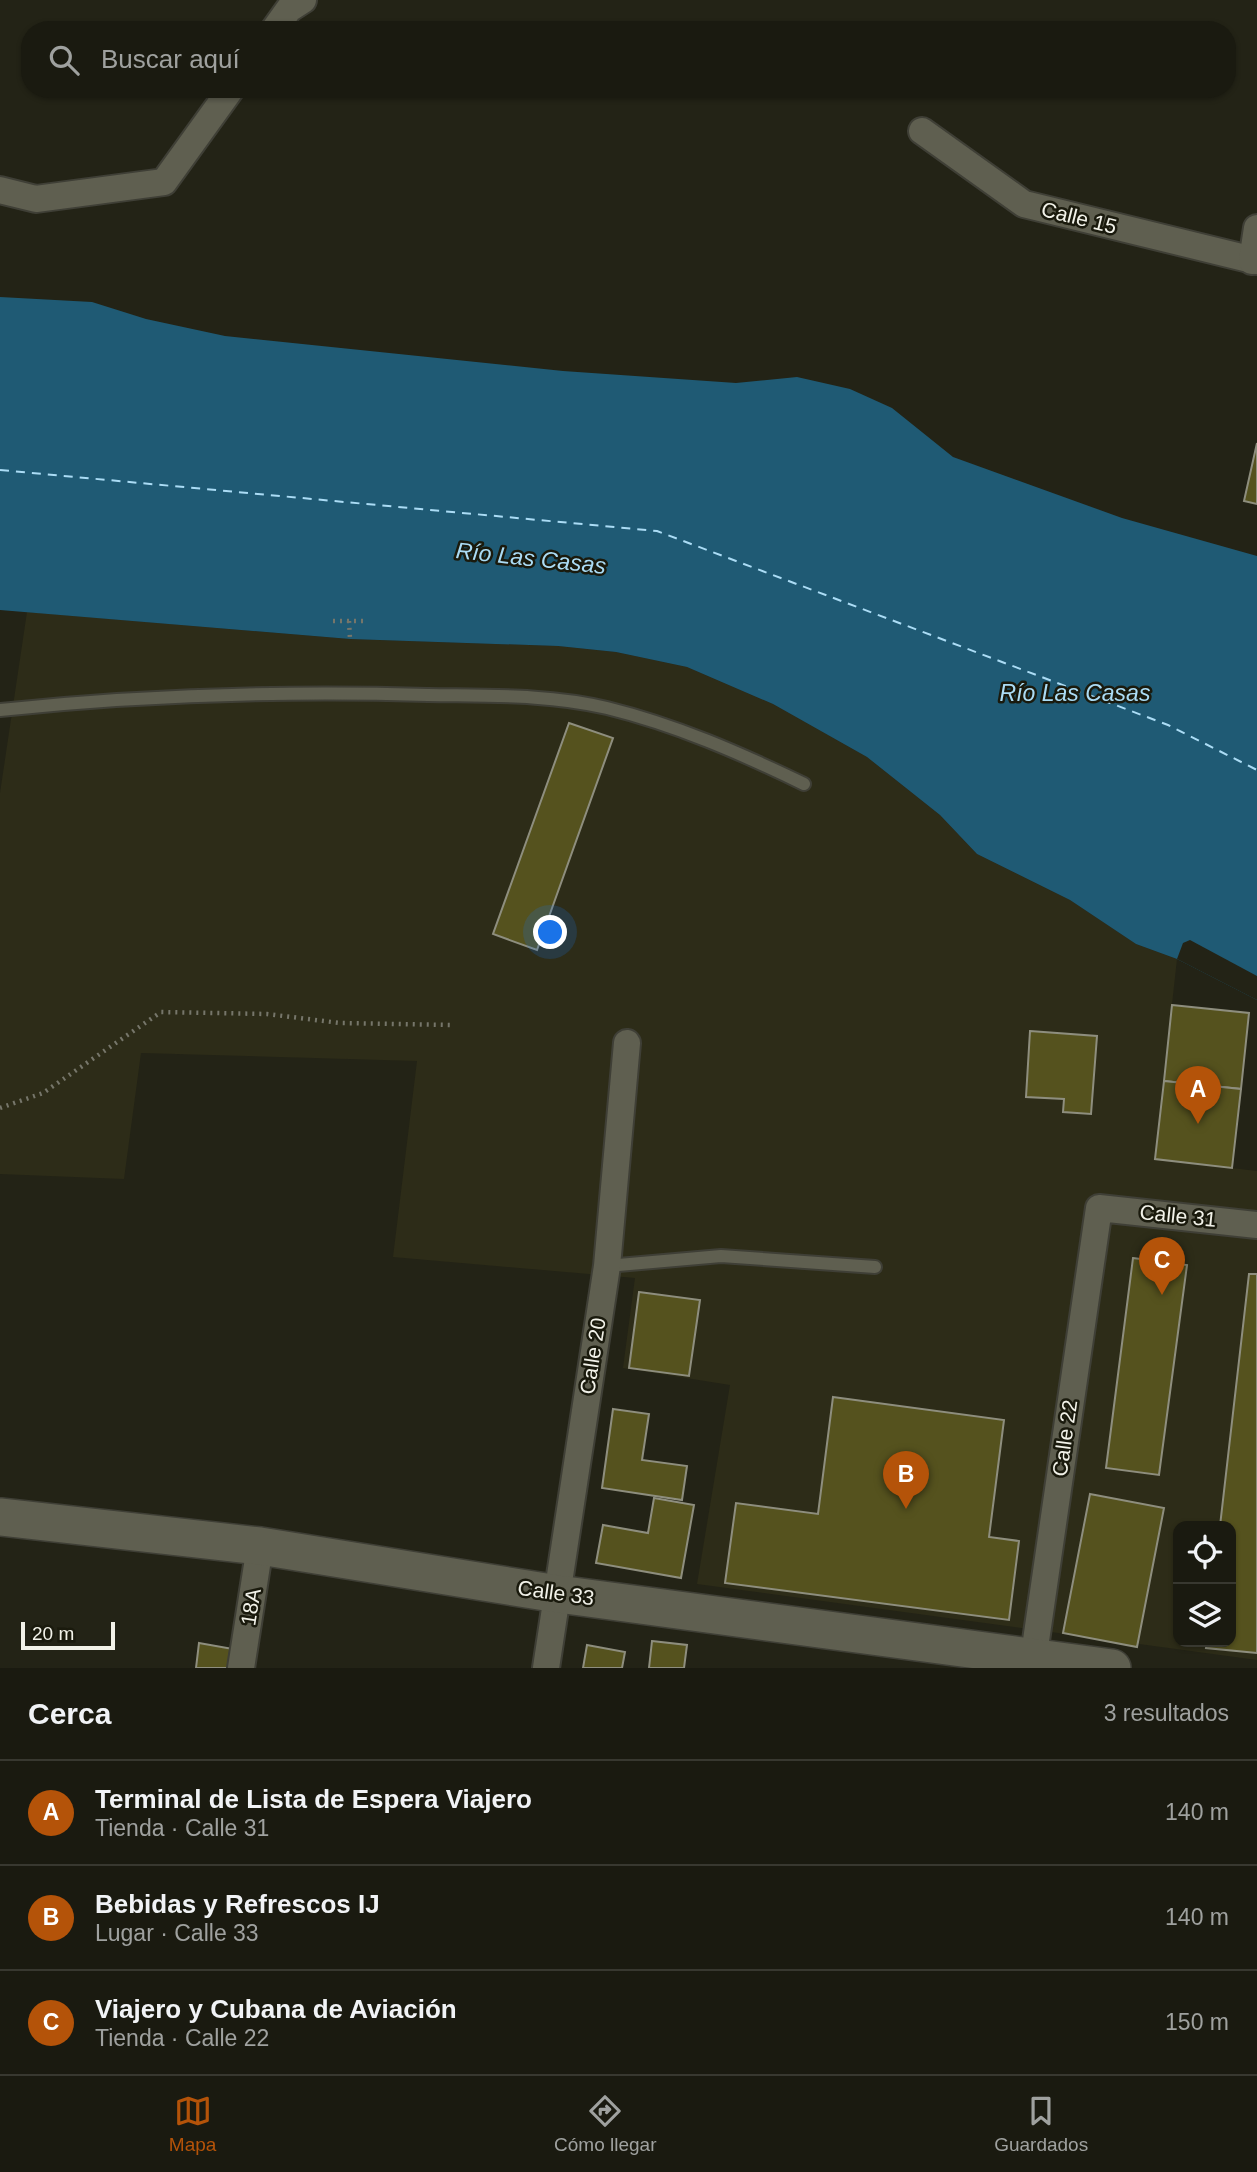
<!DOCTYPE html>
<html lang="es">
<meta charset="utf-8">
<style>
:root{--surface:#1a1a10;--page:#232319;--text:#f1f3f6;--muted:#9fa19f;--line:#383830;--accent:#b45309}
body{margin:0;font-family:Helvetica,sans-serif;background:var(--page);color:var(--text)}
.controls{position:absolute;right:21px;bottom:21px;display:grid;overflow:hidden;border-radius:14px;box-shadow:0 2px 5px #0004}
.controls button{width:63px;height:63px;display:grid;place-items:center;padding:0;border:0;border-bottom:2px solid var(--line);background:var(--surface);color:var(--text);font:35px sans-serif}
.scale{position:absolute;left:21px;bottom:18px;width:94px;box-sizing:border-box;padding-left:7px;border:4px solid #f2f2e9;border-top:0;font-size:19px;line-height:24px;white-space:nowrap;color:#f2f2e9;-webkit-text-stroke:5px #1a1a0d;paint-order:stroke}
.you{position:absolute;left:551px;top:933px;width:24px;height:24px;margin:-18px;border:5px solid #fff;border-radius:50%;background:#1a73e8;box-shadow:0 0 0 10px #1a73e833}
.badge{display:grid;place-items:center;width:46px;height:46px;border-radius:50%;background:var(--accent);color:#fff;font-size:23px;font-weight:700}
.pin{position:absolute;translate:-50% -58px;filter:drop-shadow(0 2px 4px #0008)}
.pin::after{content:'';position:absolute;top:37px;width:24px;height:21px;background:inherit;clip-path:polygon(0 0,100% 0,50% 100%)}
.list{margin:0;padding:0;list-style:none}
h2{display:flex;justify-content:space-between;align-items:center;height:91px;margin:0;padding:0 28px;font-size:30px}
h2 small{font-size:23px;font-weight:400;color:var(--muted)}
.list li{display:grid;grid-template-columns:46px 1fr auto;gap:21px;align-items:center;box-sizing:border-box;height:105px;padding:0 28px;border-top:2px solid var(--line)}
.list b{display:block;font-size:26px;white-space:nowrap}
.list p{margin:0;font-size:23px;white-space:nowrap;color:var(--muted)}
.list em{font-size:23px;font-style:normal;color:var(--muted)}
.icon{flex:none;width:38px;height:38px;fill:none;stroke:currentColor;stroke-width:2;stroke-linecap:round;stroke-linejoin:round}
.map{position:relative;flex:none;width:1257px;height:1668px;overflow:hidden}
.search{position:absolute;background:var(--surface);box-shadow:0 2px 5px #0004;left:21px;right:21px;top:21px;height:77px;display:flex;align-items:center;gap:18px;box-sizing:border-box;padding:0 24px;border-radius:28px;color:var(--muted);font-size:26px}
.sheet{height:406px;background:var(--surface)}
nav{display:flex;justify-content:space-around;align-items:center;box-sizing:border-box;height:98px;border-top:2px solid var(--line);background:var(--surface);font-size:19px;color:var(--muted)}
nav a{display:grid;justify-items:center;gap:4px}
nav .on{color:var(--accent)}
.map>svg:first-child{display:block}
.built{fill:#2d2c18;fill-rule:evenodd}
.water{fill:#1f5a74}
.pier{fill:#232316}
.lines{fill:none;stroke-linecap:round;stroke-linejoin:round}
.ferry{stroke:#abdcf5;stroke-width:2;stroke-dasharray:9 7;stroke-linecap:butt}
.building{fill:#55521e;stroke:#8e8e7e;stroke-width:2}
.lane-casing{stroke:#3f3f36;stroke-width:16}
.street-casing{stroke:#3f3f36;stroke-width:30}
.secondary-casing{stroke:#3f3f36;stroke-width:40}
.path{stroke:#76766a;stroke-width:4.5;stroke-dasharray:2 5;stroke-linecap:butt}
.lane{stroke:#5f5f50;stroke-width:12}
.street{stroke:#5f5f50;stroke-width:26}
.secondary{stroke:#5f5f50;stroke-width:37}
.labels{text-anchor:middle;stroke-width:5;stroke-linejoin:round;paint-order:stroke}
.street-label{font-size:21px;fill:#f2f2e9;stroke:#1a1a0d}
.water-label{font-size:23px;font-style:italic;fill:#abdcf5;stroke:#1a1a0d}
</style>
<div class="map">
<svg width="1257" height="1668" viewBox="0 0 1257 1668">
<rect width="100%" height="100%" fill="#232316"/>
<path class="built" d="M27,612L350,639L558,646L616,652L687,667L773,704L867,757L940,815L977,854L1070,900L1136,944L1177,959L1155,1159L1257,1171V1660L697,1584L730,1385L623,1368L635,1278L393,1257L417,1061L141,1053L124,1179L0,1174V793ZM1178,1526H1231V1642H1178Z"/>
<polygon class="water" points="0,297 92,302 146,319 225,336 563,371 736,383 797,377 850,389 892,408 953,457 1122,518 1257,556 1257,1000 1177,959 1136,944 1070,900 977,854 940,815 867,757 773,704 687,667 616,652 558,646 350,639 0,610"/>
<polygon class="pier" points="1190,940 1257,976 1257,1000 1177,959 1183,943"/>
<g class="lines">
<polyline class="ferry" points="0,470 657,531 1168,725 1257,770"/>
</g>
<g class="building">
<polygon points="1257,443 1257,504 1244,501"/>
<polygon points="569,723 613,738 537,950 493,934"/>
<polygon points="1172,1005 1249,1013 1241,1089 1164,1081"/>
<polygon points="1030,1031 1097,1036 1091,1114 1063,1112 1064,1099 1026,1097"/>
<polygon points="1164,1081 1241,1089 1232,1168 1155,1159"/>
<polygon points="1133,1258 1187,1265 1159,1475 1106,1468"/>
<polygon points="1249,1274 1257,1274 1257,1653 1206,1648 1207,1642 1231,1642 1231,1526 1220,1526"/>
<polygon points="639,1292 700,1300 689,1376 629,1368"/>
<polygon points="833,1397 1004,1420 989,1537 1019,1541 1009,1620 725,1583 736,1503 818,1514"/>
<polygon points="613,1409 649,1414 642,1460 687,1466 682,1500 602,1488"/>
<polygon points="1090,1494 1164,1508 1137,1647 1063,1633"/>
<polygon points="654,1498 694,1505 681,1578 596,1563 603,1525 648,1533"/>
<polygon points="652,1641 687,1645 684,1668 649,1668"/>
<polygon points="199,1643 233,1649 230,1668 196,1668"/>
<polygon points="587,1645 625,1652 622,1668 583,1668"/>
</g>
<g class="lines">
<g class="lane-casing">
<g id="lane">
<path d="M0,710C142,695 286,691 428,695C487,696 549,694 607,708C676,725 740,753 804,784"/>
<polyline points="607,1266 721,1256 875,1267"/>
</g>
</g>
<g class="street-casing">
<g id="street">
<polyline points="274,30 289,9 303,0"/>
<polyline points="922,131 1024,204 1257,261"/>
<polyline points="0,190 36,199 164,182 231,89"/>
<polyline points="1252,261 1257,228"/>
<polyline points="241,1668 260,1546"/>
<polyline points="546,1668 607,1266 627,1043"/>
<polyline points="1032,1668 1099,1208 1257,1225"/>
</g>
</g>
<g class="secondary-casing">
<polyline id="secondary" points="0,1517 260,1546 558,1594 1112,1668"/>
</g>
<g class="path">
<polyline points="333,621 367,621"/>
<polyline points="349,621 350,639"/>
<polyline points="0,1108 43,1093 161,1012 267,1014 340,1023 454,1025"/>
</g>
<use href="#lane" class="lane"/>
<use href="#street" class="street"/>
<use href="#secondary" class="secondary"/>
</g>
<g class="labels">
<g class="street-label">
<text transform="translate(1079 218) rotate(14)" y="7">Calle 15</text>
<text transform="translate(1178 1216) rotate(6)" y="7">Calle 31</text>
<text transform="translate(593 1356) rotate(-81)" y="7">Calle 20</text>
<text transform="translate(1065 1438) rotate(-82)" y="7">Calle 22</text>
<text transform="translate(556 1593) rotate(8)" y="7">Calle 33</text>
<text transform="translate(251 1607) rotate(-81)" y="7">18A</text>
</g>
<g class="water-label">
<text transform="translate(531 558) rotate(6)" y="8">Río Las Casas</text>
<text x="1075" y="701">Río Las Casas</text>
</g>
</g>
</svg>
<div class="controls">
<button><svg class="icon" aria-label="locate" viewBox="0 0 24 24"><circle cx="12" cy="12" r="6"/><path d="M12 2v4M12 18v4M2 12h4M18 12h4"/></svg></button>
<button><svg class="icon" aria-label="layers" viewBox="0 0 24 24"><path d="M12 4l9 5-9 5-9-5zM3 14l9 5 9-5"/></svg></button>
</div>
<div class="scale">20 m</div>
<div class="you"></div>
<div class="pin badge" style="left:1198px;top:1124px">A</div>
<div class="pin badge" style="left:906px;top:1509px">B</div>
<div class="pin badge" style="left:1162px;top:1295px">C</div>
<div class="search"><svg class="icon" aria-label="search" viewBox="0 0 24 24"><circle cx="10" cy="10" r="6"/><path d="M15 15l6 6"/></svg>Buscar aquí</div>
</div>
<section class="sheet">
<h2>Cerca<small>3 resultados</small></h2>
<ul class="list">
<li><span class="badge">A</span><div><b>Terminal de Lista de Espera Viajero</b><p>Tienda · Calle 31</p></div><em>140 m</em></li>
<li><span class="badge">B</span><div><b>Bebidas y Refrescos IJ</b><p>Lugar · Calle 33</p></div><em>140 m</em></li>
<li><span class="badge">C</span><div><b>Viajero y Cubana de Aviación</b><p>Tienda · Calle 22</p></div><em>150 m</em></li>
</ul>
</section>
<nav>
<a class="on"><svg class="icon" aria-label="map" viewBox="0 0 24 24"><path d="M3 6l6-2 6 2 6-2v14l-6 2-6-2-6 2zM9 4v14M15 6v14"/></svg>Mapa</a>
<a><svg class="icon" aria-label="directions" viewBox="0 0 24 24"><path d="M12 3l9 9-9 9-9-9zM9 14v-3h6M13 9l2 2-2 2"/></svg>Cómo llegar</a>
<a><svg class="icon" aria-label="saved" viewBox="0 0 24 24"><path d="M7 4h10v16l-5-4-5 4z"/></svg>Guardados</a>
</nav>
